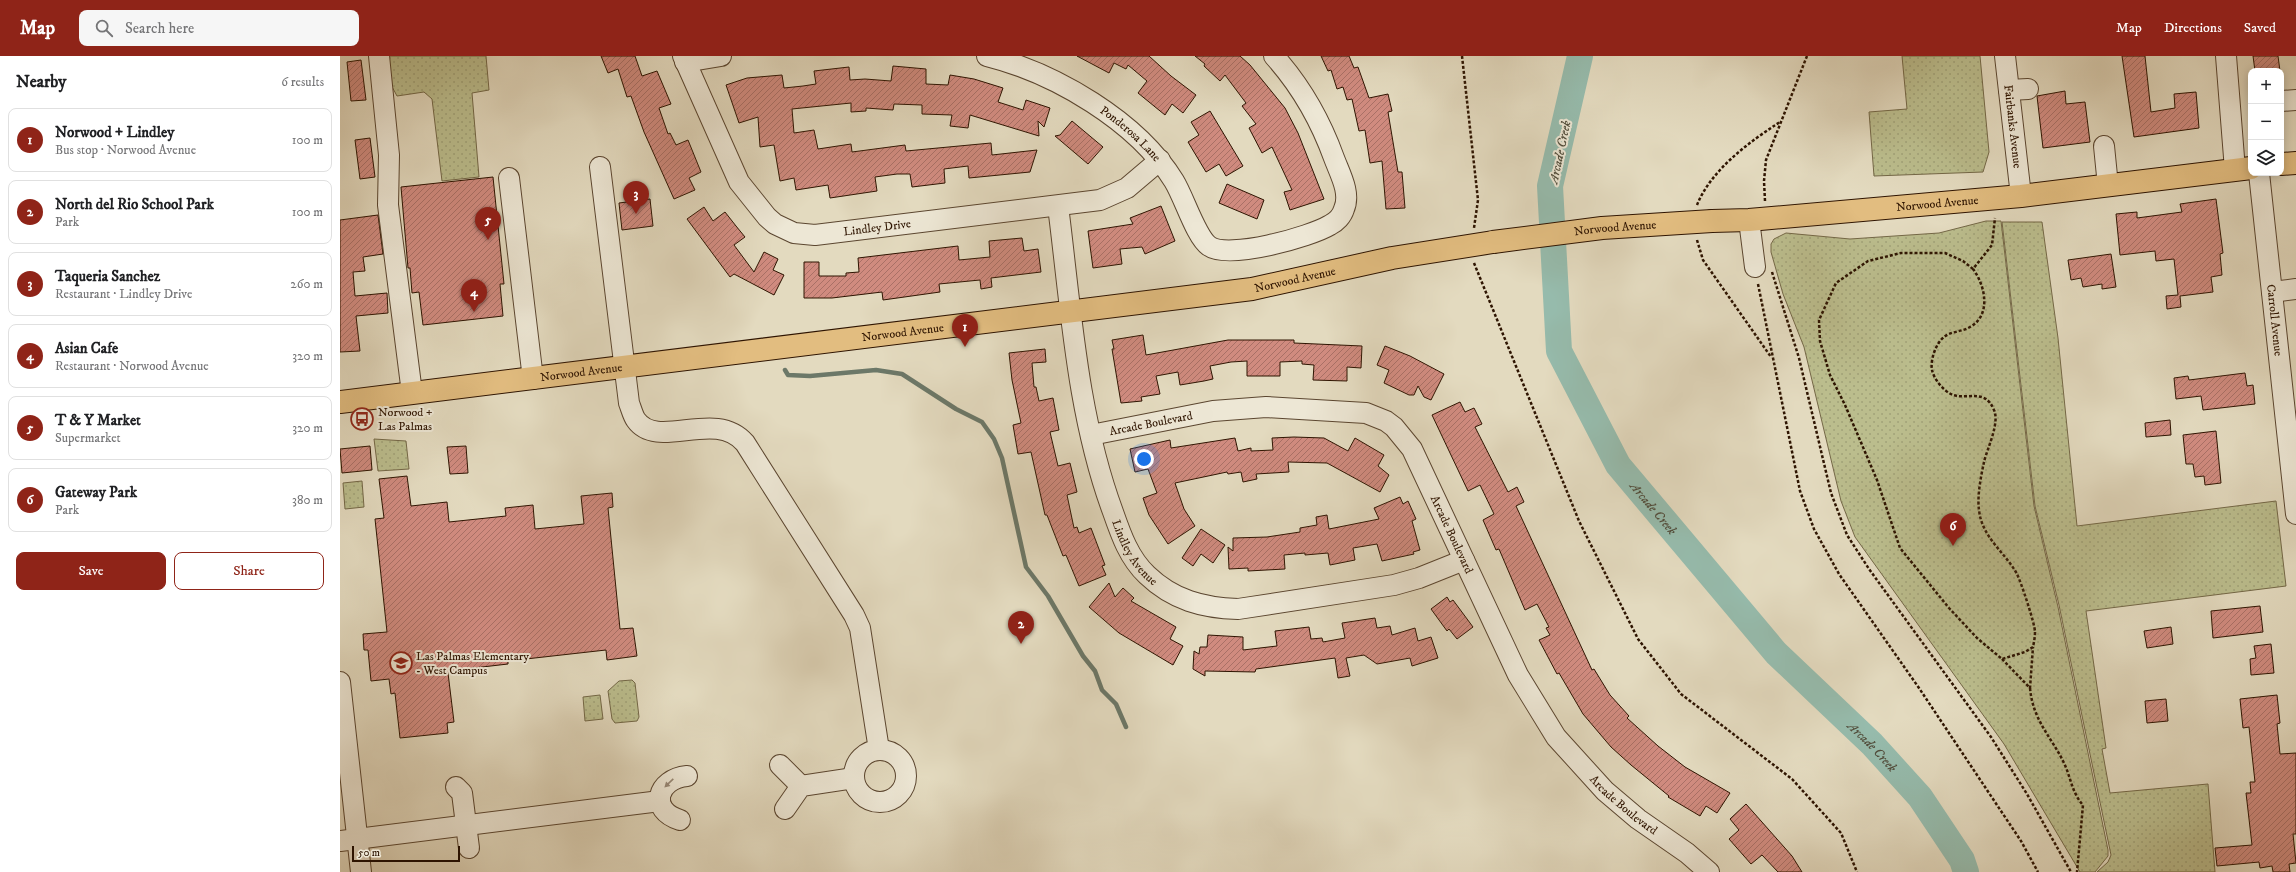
<!DOCTYPE html>
<meta charset="utf-8">
<style>
:root{--surface:#fff;--page:#f6f6f6;--text:#202124;--muted:#757577;--line:#e0e0e0;--accent:#8f2418}
body{margin:0;font-family:"IM FELL DW Pica",serif;background:var(--page);color:var(--text)}
.controls{position:absolute;right:12px;top:12px;display:grid;overflow:hidden;border-radius:8px;box-shadow:0 2px 10px #0003}
.controls button{width:36px;height:36px;display:grid;place-items:center;padding:0;border:0;border-bottom:1px solid var(--line);background:var(--surface);color:var(--text);font:20px sans-serif}
.scale{position:absolute;left:12px;bottom:10px;width:108px;box-sizing:border-box;padding-left:4px;border:2px solid #2e1401;border-top:0;font-size:11px;line-height:14px;white-space:nowrap;color:#2e1401;-webkit-text-stroke:3px #ede7d5;paint-order:stroke}
.you{position:absolute;left:804px;top:403px;width:14px;height:14px;margin:-10px;border:3px solid #fff;border-radius:50%;background:#1a73e8;box-shadow:0 0 0 6px #1a73e833}
.badge{display:grid;place-items:center;width:26px;height:26px;border-radius:50%;background:var(--accent);color:#fff;font-size:13px;font-weight:700}
.pin{position:absolute;translate:-50% -33px;filter:drop-shadow(0 1px 2px #0008)}
.pin::after{content:'';position:absolute;top:21px;width:14px;height:12px;background:inherit;clip-path:polygon(0 0,100% 0,50% 100%)}
.list{margin:0;padding:0;list-style:none}
h2{display:flex;justify-content:space-between;align-items:center;height:52px;margin:0;padding:0 16px;font-size:17px}
h2 small{font-size:13px;font-weight:400;color:var(--muted)}
.list li{display:grid;grid-template-columns:26px 1fr auto;gap:12px;align-items:center;box-sizing:border-box;height:64px;margin:0 8px 8px;padding:0 8px;border:1px solid var(--line);border-radius:8px}
.list b{display:block;font-size:15px;white-space:nowrap}
.list p{margin:0;font-size:13px;white-space:nowrap;color:var(--muted)}
.list em{font-size:13px;font-style:normal;color:var(--muted)}
.actions{display:flex;gap:8px;padding:12px 16px}
.actions a{flex:1;padding:9px 0;border:1px solid var(--accent);border-radius:8px;text-align:center;font-size:14px;color:var(--accent)}
.actions .main{background:var(--accent);color:#fff}
.icon{flex:none;width:22px;height:22px;fill:none;stroke:currentColor;stroke-width:2;stroke-linecap:round;stroke-linejoin:round}
.map{position:relative;flex:none;width:1956px;height:816px;overflow:hidden}
header{display:flex;align-items:center;gap:24px;box-sizing:border-box;height:56px;padding:0 20px;background:var(--accent);color:#fff}
header strong{font-size:19px}
nav{display:flex;gap:22px;margin-inline-start:auto;font-size:14px}
.search{width:280px;height:36px;background:var(--page);display:flex;align-items:center;gap:10px;box-sizing:border-box;padding:0 14px;border-radius:8px;color:var(--muted);font-size:15px}
main{display:flex}
aside{flex:1;background:var(--surface)}
.map>svg:first-child{display:block}
.grass{fill:url(#grass-dots);stroke:#746847}
.lines{fill:none;stroke-linecap:round;stroke-linejoin:round}
.stream{stroke:#6c7868;stroke-width:4.5}
.river{stroke:#96bbac;stroke-width:26}
.building{fill:url(#building-hatch);stroke:#2e1401}
.minor-casing{stroke:#5b4630;stroke-width:22}
.major-casing{stroke:#2e1401;stroke-width:24}
.path{stroke:#2e1401;stroke-width:2.5;stroke-dasharray:3 2;stroke-linecap:butt}
.minor{stroke:#ede7d5;stroke-width:20}
.major{stroke:#e2bd80;stroke-width:22}
.major-bridge-casing{stroke:#2e1401;stroke-width:24;stroke-linecap:butt}
.major-bridge{stroke:#e2bd80;stroke-width:22}
.oneway{fill:#978876}
.labels{text-anchor:middle;stroke-width:4;stroke-linejoin:round;paint-order:stroke}
.street-label{font-size:12px;fill:#2e1401;stroke:#ede7d5}
.poi-label{font-size:12px;fill:#2e1401;stroke:#ede7d5;text-anchor:start}
.water-label{font-size:13px;font-style:italic;fill:#524e3d;stroke:#ede7d5}
</style>
<header>
<strong>Map</strong>
<div class="search"><svg class="icon" aria-label="search" viewBox="0 0 24 24"><circle cx="10" cy="10" r="6"/><path d="M15 15l6 6"/></svg>Search here</div>
<nav><a>Map</a><a>Directions</a><a>Saved</a></nav>
</header>
<main>
<aside>
<h2>Nearby<small>6 results</small></h2>
<ul class="list">
<li><span class="badge">1</span><div><b>Norwood + Lindley</b><p>Bus stop · Norwood Avenue</p></div><em>100 m</em></li>
<li><span class="badge">2</span><div><b>North del Rio School Park</b><p>Park</p></div><em>100 m</em></li>
<li><span class="badge">3</span><div><b>Taqueria Sanchez</b><p>Restaurant · Lindley Drive</p></div><em>260 m</em></li>
<li><span class="badge">4</span><div><b>Asian Cafe</b><p>Restaurant · Norwood Avenue</p></div><em>320 m</em></li>
<li><span class="badge">5</span><div><b>T &amp; Y Market</b><p>Supermarket</p></div><em>320 m</em></li>
<li><span class="badge">6</span><div><b>Gateway Park</b><p>Park</p></div><em>380 m</em></li>
</ul>
<div class="actions"><a class="main">Save</a><a>Share</a></div>
</aside>
<div class="map">
<svg width="1956" height="816" viewBox="0 0 1956 816">
<defs>
<pattern id="grass-dots" width="8" height="8" patternUnits="userSpaceOnUse"><rect width="8" height="8" fill="#bbbd8d"/><path d="M2 2h.1M6 6h.1" fill="none" stroke="#a1a278" stroke-width="1.8" stroke-linecap="round"/></pattern>
<pattern id="building-hatch" width="6" height="6" patternUnits="userSpaceOnUse"><rect width="6" height="6" fill="#d08b7f"/><path d="M-1 1l2-2M0 6l6-6M5 7l2-2" fill="none" stroke="#a97066"/></pattern>
</defs>
<rect width="100%" height="100%" fill="#e3dabf"/>
<filter id="stains"><feTurbulence type="fractalNoise" baseFrequency=".005" numOctaves="4"/><feColorMatrix values="0 0 0 0 .2 0 0 0 0 .09 0 0 0 0 .02 0 0 0 .5 -.17"/></filter>
<radialGradient id="worn" r=".72"><stop offset=".6" stop-color="#630" stop-opacity="0"/><stop offset="1" stop-color="#630" stop-opacity=".3"/></radialGradient>
<g class="grass">
<polygon points="47,0 146,0 149,34 132,37 139,121 102,125 92,43 84,36 57,40 50,27"/>
<polygon points="1562,0 1640,0 1649,96 1643,116 1534,120 1529,56 1567,53"/>
<polygon points="1646,165 1661,165 1694,450 1718,551 1768,794 1768,800 1755,816 1740,816 1664,688 1515,481 1501,445 1464,291 1443,238 1431,196 1431,188 1434,183 1446,177 1510,183 1599,177"/>
<polygon points="1662,166 1702,166 1718,282 1737,470 1936,445 1946,530 1746,555 1766,692 1762,693 1770,737 1868,728 1875,816 1757,816 1768,806 1771,799 1719,549 1695,450"/>
<polygon points="34,383 66,385 69,413 38,415"/>
<polygon points="22,425 24,451 5,453 3,427"/>
<polygon points="292,624 295,627 299,661 297,665 275,667 272,663 268,635 279,625"/>
<polygon points="260,639 263,663 245,665 243,641"/>
</g>
<g class="lines">
<polyline class="stream" points="445,314 448,319 470,320 536,314 562,318 616,353 642,366 654,383 662,402 686,511 708,540 743,600 755,615 762,634 776,648 786,671"/>
<path class="river" id="s1" d="M1240,0L1210,130L1219,295L1278,409L1436,597L1532,688L1580,741L1622,804L1626,816"/>
</g>
<g class="building">
<polygon points="261,0 295,0 302,20 317,15 331,48 319,52 328,78 330,77 336,89 348,84 361,116 349,122 355,134 334,143 304,76 291,40 287,41 278,13 268,17"/>
<polygon points="737,0 809,0 831,20 856,39 843,57 832,48 825,59 798,37 807,25 788,9 786,13 774,7 769,17"/>
<polygon points="855,0 900,0 910,9 945,52 958,77 984,143 950,154 944,136 952,134 932,91 922,97 909,72 916,68 902,50 906,47 885,19 880,25 864,10 865,8"/>
<polygon points="981,0 1009,0 1014,12 1018,11 1029,42 1048,38 1052,55 1048,56 1058,116 1062,116 1065,152 1046,153 1042,105 1030,107 1025,74 1019,75 1012,43 1007,44 1003,31 997,33 991,14 988,15"/>
<polygon points="1782,0 1805,0 1811,56 1835,52 1834,38 1856,36 1859,72 1794,81"/>
<polygon points="1913,0 1938,0 1940,15 1915,15"/>
<polygon points="21,4 26,44 11,45 7,6"/>
<polygon points="553,10 586,13 586,28 608,29 610,19 634,23 663,32 658,46 683,54 686,44 710,52 704,71 698,65 699,80 630,59 628,72 610,70 612,59 582,58 582,49 554,48 553,54 526,52 526,55 511,56 511,47 452,53 454,77 474,74 478,93 511,88 512,96 565,89 566,95 651,87 652,99 697,94 690,116 629,122 628,110 604,113 605,127 572,131 570,118 557,118 535,121 537,135 490,142 488,129 456,134 454,122 440,125 434,89 420,91 418,61 399,67 386,29 407,22 442,19 444,32 463,30 476,28 474,15 509,11 510,24 525,23 551,25"/>
<polygon points="1725,35 1726,48 1745,46 1750,86 1703,92 1697,40"/>
<polygon points="870,55 903,110 886,120 879,108 866,116 848,86 859,79 851,66"/>
<polygon points="732,65 763,91 748,108 715,80 720,79"/>
<polygon points="30,82 35,121 20,123 15,84"/>
<polygon points="153,121 164,228 160,228 163,260 83,269 79,236 72,237 70,212 68,212 61,131"/>
<polygon points="887,128 924,144 917,163 879,147"/>
<polygon points="310,143 313,170 282,174 279,147"/>
<polygon points="1876,143 1883,197 1880,198 1882,219 1871,221 1873,236 1840,240 1841,251 1827,253 1826,240 1838,239 1834,203 1816,205 1815,195 1780,199 1776,158 1797,156 1797,162 1842,156 1840,148"/>
<polygon points="821,150 835,185 805,198 802,191 780,193 782,208 753,212 748,175 793,168 790,162"/>
<polygon points="364,151 373,165 385,156 396,170 405,181 394,189 414,216 424,196 438,203 433,214 444,219 434,239 394,218 390,221 347,163"/>
<polygon points="38,159 43,198 23,201 25,215 13,216 15,240 47,237 48,257 16,260 20,295 0,296 0,164"/>
<polygon points="682,182 684,195 698,193 701,216 651,222 652,231 641,233 640,224 599,228 600,236 543,244 542,236 492,242 464,242 464,206 479,206 479,220 506,220 506,217 519,216 518,202 618,190 619,204 650,201 649,185"/>
<polygon points="1771,198 1776,231 1762,233 1762,228 1743,231 1741,222 1731,224 1728,204"/>
<polygon points="803,279 806,299 888,284 954,284 954,287 1022,290 1021,312 1007,311 1007,325 973,324 974,309 962,308 962,305 940,306 940,320 907,320 907,305 891,306 870,310 873,323 864,325 840,329 838,316 816,320 820,338 801,341 802,345 781,347 772,293 774,293 772,284"/>
<polygon points="1045,290 1070,300 1104,318 1091,344 1084,341 1078,330 1074,339 1069,339 1044,327 1049,314 1037,309"/>
<polygon points="705,293 706,306 692,307 694,331 696,331 699,345 713,342 719,374 710,376 718,410 730,407 737,436 727,439 734,472 737,471 739,477 751,472 765,509 762,510 766,519 739,530 726,499 723,500 707,459 705,459 691,396 678,398 673,369 681,367 672,324 669,297"/>
<polygon points="1905,317 1907,330 1913,329 1915,348 1863,354 1861,340 1836,343 1834,322 1848,320 1849,324"/>
<polygon points="1120,346 1125,356 1134,352 1142,368 1135,371 1168,436 1177,431 1184,446 1176,450 1252,614 1254,613 1270,639 1289,660 1287,662 1318,690 1345,711 1390,737 1377,757 1366,750 1360,760 1328,741 1329,740 1291,709 1271,691 1243,658 1219,617 1217,618 1199,584 1210,579 1206,572 1209,571 1197,548 1185,554 1159,493 1156,494 1143,464 1154,458 1140,429 1128,435 1092,359"/>
<polygon points="1830,364 1831,379 1806,381 1805,367"/>
<polygon points="1876,375 1881,427 1865,429 1864,420 1855,421 1853,408 1846,408 1843,379"/>
<polygon points="954,381 984,382 1008,395 1015,382 1044,399 1038,410 1049,419 1040,436 987,407 948,406 949,416 916,418 917,423 903,426 901,416 888,418 887,416 835,427 844,453 855,470 828,488 809,459 803,442 817,437 808,413 795,416 790,393 830,384 831,392 895,382 898,395 911,392 911,395 933,394 932,382"/>
<polygon points="30,390 32,414 2,417 0,393"/>
<polygon points="126,390 128,417 110,418 107,391"/>
<polygon points="67,420 71,450 107,446 109,466 166,460 165,452 193,449 195,473 244,468 241,440 272,437 273,451 268,452 280,573 293,572 297,600 267,604 266,594 168,605 168,608 125,613 125,616 108,617 114,666 107,667 108,677 60,682 55,637 51,638 49,623 31,625 28,594 24,594 23,578 47,576 35,463 44,462 39,423"/>
<polygon points="1060,441 1063,448 1068,445 1076,463 1072,465 1080,494 1073,496 1074,498 1042,505 1037,488 1013,492 1015,504 990,509 988,497 965,499 965,497 944,499 945,513 908,515 908,512 889,513 888,491 893,495 893,482 927,481 960,476 960,472 977,469 976,461 987,459 989,473 1039,463 1034,452"/>
<polygon points="861,473 885,489 873,507 861,498 853,510 842,502"/>
<polygon points="769,527 775,541 783,532 794,542 791,545 836,571 830,583 843,590 833,609 779,577 749,551"/>
<polygon points="1107,541 1110,546 1113,544 1133,571 1117,583 1109,573 1107,575 1091,553"/>
<polygon points="1920,550 1923,576 1873,582 1871,555"/>
<polygon points="1035,562 1037,572 1050,570 1052,579 1075,572 1078,585 1091,581 1098,602 1072,610 1070,602 1037,608 1024,599 1006,602 1010,620 998,622 995,602 916,613 915,616 865,615 865,620 853,613 854,595 859,598 860,591 867,591 868,579 903,581 903,594 937,590 935,575 969,571 971,583 982,582 983,586 1005,582 1002,567"/>
<polygon points="1831,571 1833,588 1807,592 1804,575"/>
<polygon points="1931,588 1934,617 1911,619 1910,603 1916,602 1914,590"/>
<polygon points="1937,639 1940,667 1937,668 1940,698 1956,697 1956,778 1953,778 1956,807 1949,808 1950,816 1933,816 1932,810 1920,812 1919,806 1877,810 1875,792 1912,789 1906,737 1911,737 1910,726 1915,726 1909,671 1903,672 1900,643"/>
<polygon points="1826,643 1828,665 1807,667 1805,645"/>
<polygon points="1406,748 1452,800 1462,816 1438,816 1422,799 1411,808 1389,783 1399,774 1390,763"/>
</g>
<g class="lines">
<g class="minor-casing">
<g id="minor">
<polyline points="39,0 49,99 48,149 72,337"/>
<path id="s2" d="M343,0L399,126L427,161L435,168L454,177L475,179L760,144L787,132L820,104"/>
<path id="s3" d="M647,0C715,17 797,65 834,125C844,141 856,181 869,190C888,204 970,181 990,169C996,166 1002,160 1004,153C1011,137 1000,118 994,102C981,66 960,29 934,0"/>
<path id="s4" d="M1665,0L1681,140"/>
<polyline points="1886,0 1895,114"/>
<polyline points="345,6 381,0"/>
<polyline points="1669,34 1688,33"/>
<polyline points="1941,45 1956,44"/>
<polyline points="1764,90 1768,130"/>
<path d="M260,111L289,347C291,352 293,360 296,364C318,395 375,352 405,387L514,559L520,572L539,694"/>
<path id="s5" d="M1919,117L1956,458"/>
<polyline points="169,122 193,323"/>
<path id="s6" d="M718,150C731,252 737,359 773,456C781,479 789,502 807,519C833,544 863,552 898,553L1054,529L1079,522L1124,504"/>
<polyline points="1409,164 1415,211"/>
<polyline points="1932,236 1956,233"/>
<path id="s7" d="M751,379L873,355L926,351L1026,357L1046,365L1054,371L1072,393L1178,619L1216,681L1265,735L1298,763L1347,797L1369,816"/>
<polyline points="0,626 21,816"/>
<circle cx="540" cy="720" r="26"/>
<polyline points="440,709 461,730"/>
<polyline points="116,731 122,737 129,792"/>
<polyline points="445,753 461,730 514,722"/>
<path d="M340,764C308,754 317,723 347,720"/>
<polyline points="0,785 320,745"/>
</g>
</g>
<g class="major-casing">
<g id="major">
<polyline points="1941,108 1956,107"/>
<path id="s8" d="M1372,165L1409,164L1681,140L1911,112"/>
<path id="s9" d="M0,346L912,233L1052,202L1153,186"/>
</g>
</g>
<g class="path">
<polyline points="1122,0 1138,144 1134,172"/>
<polyline points="1425,145 1424,125 1426,104 1467,0"/>
<path d="M1357,149C1371,114 1409,86 1440,66"/>
<polyline points="1357,184 1363,204 1431,301"/>
<polyline points="1134,207 1239,465 1298,583 1341,638 1452,723 1501,777 1517,816"/>
<path d="M1633,213L1623,205L1605,197H1561L1528,205L1496,227L1479,264L1480,285L1490,319L1505,349L1537,424L1560,492L1609,552L1637,582L1662,603L1685,596L1693,591C1694,586 1695,581 1695,576C1695,568 1681,526 1677,518C1665,496 1642,482 1639,454C1637,440 1641,420 1644,406C1647,393 1660,367 1654,354C1645,332 1629,344 1613,339C1603,335 1594,323 1592,314C1590,304 1596,287 1604,281C1611,275 1622,276 1630,271C1652,259 1645,229 1633,213L1652,189L1655,162"/>
<polyline points="1432,216 1459,302 1491,437 1507,479 1529,513 1651,681 1687,738 1731,816"/>
<polyline points="1418,228 1460,435 1474,473 1499,518 1579,632 1681,785 1698,816"/>
<polyline points="1662,603 1690,632 1693,591"/>
<path d="M1690,632C1693,665 1711,680 1724,707C1731,722 1732,737 1743,749L1737,816"/>
</g>
<use href="#minor" class="minor"/>
<use href="#major" class="major"/>
<g class="major-bridge-casing">
<g id="major-bridge">
<path id="s10" d="M1153,186L1262,172L1372,165"/>
</g>
</g>
<use href="#major-bridge" class="major-bridge"/>
</g>
<defs><path id="oneway-solid" d="M-6-.8H1V-3.2L6.5 0L1 3.2V.8H-6Z"/></defs>
<use class="oneway" href="#oneway-solid" transform="translate(329 727) rotate(136)"/>
<defs>
<g id="bus-ring" transform="scale(1.15)"><circle r="9.5" fill="#ede7d5" stroke="#8f2418" stroke-width="1.5"/><path d="M-5-6H5V4H4V6H2V4H-2V6H-4V4H-5ZM-3.5-4V0h7V-4ZM-3.5 1.2v1.5H-2V1.2ZM2 1.2v1.5H3.5V1.2Z" fill="#8f2418"/></g>
<g id="school-ring" transform="scale(1.15)"><circle r="9.5" fill="#ede7d5" stroke="#8f2418" stroke-width="1.5"/><path d="M0-5L7-2L0 1L-7-2ZM-4 1L0 2.5L4 1V4Q0 6-4 4Z" fill="#8f2418"/></g>
</defs>
<g fill-rule="evenodd">
<use href="#bus-ring" x="22" y="363"/>
<use href="#school-ring" x="61" y="607"/>
</g>
<g class="labels">
<g class="street-label">
<text dy="4" stroke="none"><textPath href="#s4" startOffset="71">Fairbanks Avenue</textPath></text>
<text dy="4" stroke="none"><textPath href="#s3" startOffset="165">Ponderosa Lane</textPath></text>
<text dy="4" stroke="none"><textPath href="#s8" startOffset="226">Norwood Avenue</textPath></text>
<text dy="4" stroke="none"><textPath href="#s2" startOffset="298">Lindley Drive</textPath></text>
<text dy="4" stroke="none"><textPath href="#s10" startOffset="123">Norwood Avenue</textPath></text>
<text dy="4" stroke="none"><textPath href="#s9" startOffset="963">Norwood Avenue</textPath></text>
<text dy="4" stroke="none"><textPath href="#s5" startOffset="148">Carroll Avenue</textPath></text>
<text dy="4" stroke="none"><textPath href="#s9" startOffset="567">Norwood Avenue</textPath></text>
<text dy="4" stroke="none"><textPath href="#s9" startOffset="243">Norwood Avenue</textPath></text>
<text dy="4" stroke="none"><textPath href="#s7" startOffset="61">Arcade Boulevard</textPath></text>
<text dy="4" stroke="none"><textPath href="#s7" startOffset="432">Arcade Boulevard</textPath></text>
<text dy="4" stroke="none"><textPath href="#s6" startOffset="358">Lindley Avenue</textPath></text>
<text dy="4" stroke="none"><textPath href="#s7" startOffset="756">Arcade Boulevard</textPath></text>
</g>
<g class="poi-label">
<text x="38" y="360">Norwood +<tspan x="38" dy="14">Las Palmas</tspan></text>
<text x="76" y="604">Las Palmas Elementary<tspan x="76" dy="14">- West Campus</tspan></text>
</g>
<g class="water-label">
<text transform="translate(1219 96) rotate(-78)" y="5">Arcade Creek</text>
<text dy="5" stroke="none"><textPath href="#s1" startOffset="483">Arcade Creek</textPath></text>
<text dy="5" stroke="none"><textPath href="#s1" startOffset="807">Arcade Creek</textPath></text>
</g>
</g>
<rect width="100%" height="100%" filter="url(#stains)"/>
<rect width="100%" height="100%" fill="url(#worn)"/>
</svg>
<div class="controls">
<button>+</button>
<button>−</button>
<button><svg class="icon" aria-label="layers" viewBox="0 0 24 24"><path d="M12 4l9 5-9 5-9-5zM3 14l9 5 9-5"/></svg></button>
</div>
<div class="scale">50 m</div>
<div class="you"></div>
<div class="pin badge" style="left:625px;top:291px">1</div>
<div class="pin badge" style="left:681px;top:588px">2</div>
<div class="pin badge" style="left:296px;top:158px">3</div>
<div class="pin badge" style="left:134px;top:256px">4</div>
<div class="pin badge" style="left:148px;top:184px">5</div>
<div class="pin badge" style="left:1613px;top:490px">6</div>
</div>
</main>
